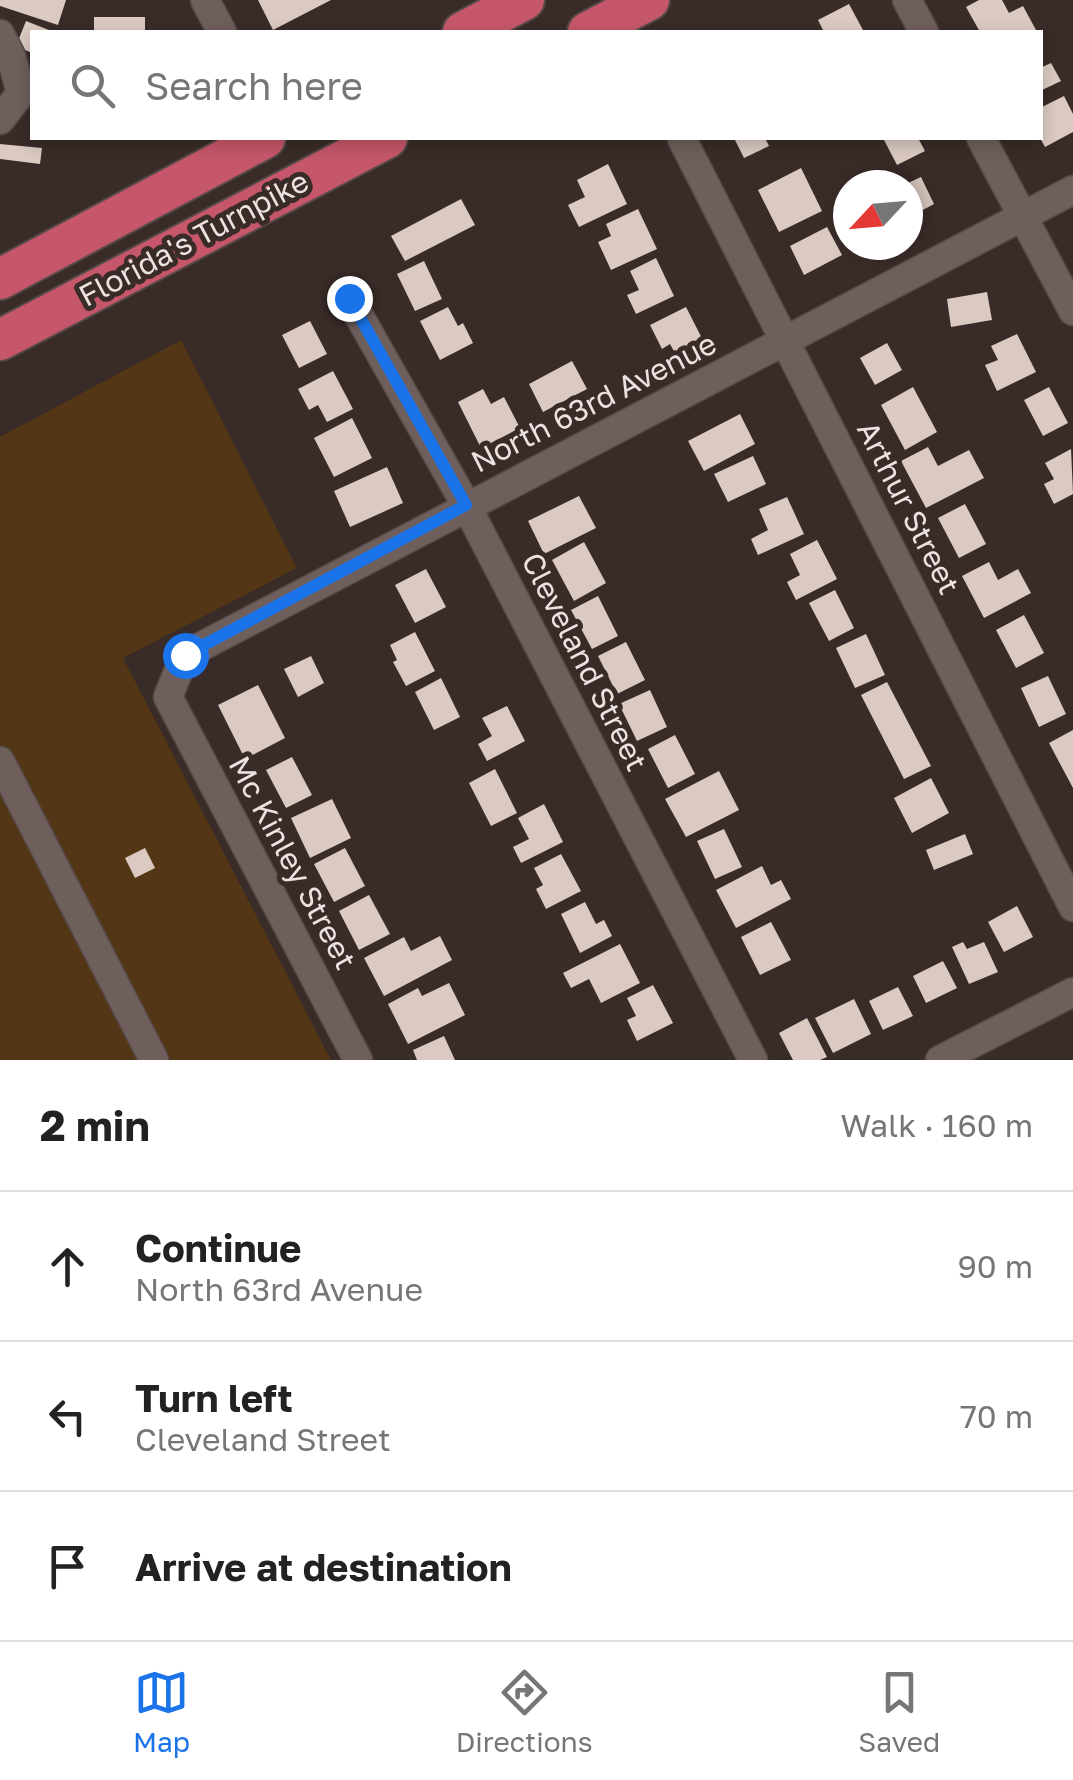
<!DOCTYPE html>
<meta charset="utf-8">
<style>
:root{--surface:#fff;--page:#f6f6f6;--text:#222;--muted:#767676;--line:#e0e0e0;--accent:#1a73e8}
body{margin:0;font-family:"Golos Text",sans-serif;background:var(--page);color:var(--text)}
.compass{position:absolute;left:833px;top:170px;width:90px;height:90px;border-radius:50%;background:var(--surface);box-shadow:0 5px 15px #0003;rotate:244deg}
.stop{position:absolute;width:30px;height:30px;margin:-22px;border:8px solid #1a73e8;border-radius:50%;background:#fff}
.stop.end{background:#1a73e8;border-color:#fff;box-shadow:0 2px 10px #0008}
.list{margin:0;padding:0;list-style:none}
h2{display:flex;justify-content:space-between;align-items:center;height:130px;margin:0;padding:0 40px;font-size:42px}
h2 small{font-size:32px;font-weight:400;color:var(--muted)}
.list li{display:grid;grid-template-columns:65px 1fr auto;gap:30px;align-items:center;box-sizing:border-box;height:150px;padding:0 40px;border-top:2px solid var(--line)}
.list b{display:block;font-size:38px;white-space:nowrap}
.list p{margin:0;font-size:32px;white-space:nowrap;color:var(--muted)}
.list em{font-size:32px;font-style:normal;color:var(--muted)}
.icon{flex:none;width:55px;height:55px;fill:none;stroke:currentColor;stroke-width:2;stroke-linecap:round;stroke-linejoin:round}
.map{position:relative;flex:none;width:1073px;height:1060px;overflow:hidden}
.search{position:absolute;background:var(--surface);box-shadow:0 5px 15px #0003;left:30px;right:30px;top:30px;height:110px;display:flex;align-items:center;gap:25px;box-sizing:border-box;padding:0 35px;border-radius:0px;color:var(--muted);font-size:38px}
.sheet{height:580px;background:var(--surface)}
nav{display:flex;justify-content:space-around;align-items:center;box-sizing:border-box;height:140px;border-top:2px solid var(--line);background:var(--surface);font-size:28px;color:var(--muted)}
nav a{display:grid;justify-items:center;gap:5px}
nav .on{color:var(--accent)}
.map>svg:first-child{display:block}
.green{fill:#533616}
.building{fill:#dacac1}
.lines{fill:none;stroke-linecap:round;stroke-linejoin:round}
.minor-casing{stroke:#554947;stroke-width:31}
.highway-casing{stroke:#554947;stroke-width:44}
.minor{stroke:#6f5f5c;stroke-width:28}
.highway{stroke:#c6576a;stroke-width:40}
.route{stroke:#1a73e8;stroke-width:12}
.labels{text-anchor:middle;stroke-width:10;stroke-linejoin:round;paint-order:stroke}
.street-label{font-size:30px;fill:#ece3e1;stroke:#392b28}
</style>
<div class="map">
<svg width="1073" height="1060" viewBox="0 0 1073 1060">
<rect width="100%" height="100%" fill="#392b28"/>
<polygon class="green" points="181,340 297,568 123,658 331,1060 0,1060 0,437"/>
<g class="building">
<polygon points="0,0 66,0 58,25 0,6"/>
<polygon points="258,0 331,0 273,30"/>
<polygon points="979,0 1002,0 1009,13 1023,6 1036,30 980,32 966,7"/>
<polygon points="849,4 864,32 824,32 818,20"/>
<rect x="94" y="17" width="51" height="15"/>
<polygon points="26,21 54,32 32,32 32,53 16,46"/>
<polygon points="1051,63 1061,81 1040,91 1040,68"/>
<polygon points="1064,96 1073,114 1073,132 1045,147 1040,138 1040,108"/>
<polygon points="734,138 765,138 769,146 744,158"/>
<polygon points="883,138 918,138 925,151 897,165"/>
<polygon points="0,144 42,148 40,164 0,159"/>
<polygon points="608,164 627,204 579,227 568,205 585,197 577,180"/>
<polygon points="801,168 822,211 779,232 758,190"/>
<polygon points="921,177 934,204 908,218 908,183"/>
<polygon points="461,199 475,225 405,261 391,236"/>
<polygon points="638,209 657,249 611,270 598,242 611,236 606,224"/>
<polygon points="827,227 842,255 804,275 790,246"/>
<polygon points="656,258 674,296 636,314 627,295 639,290 630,271"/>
<polygon points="424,261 442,299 415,311 397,274"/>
<polygon points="987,292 992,320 951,327 947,299"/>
<polygon points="448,307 458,326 463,323 473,343 440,360 420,321"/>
<polygon points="686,307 710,354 683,368 670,344 662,349 650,325"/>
<polygon points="310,321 327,354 299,368 282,335"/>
<polygon points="1017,334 1036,372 997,391 985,365 998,360 991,346"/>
<polygon points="887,343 902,370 875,385 860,358"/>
<polygon points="572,361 587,389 543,412 529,384"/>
<polygon points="333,371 353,409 327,422 318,405 309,410 298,389"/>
<polygon points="913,387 937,432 905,450 881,405"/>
<polygon points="1049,387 1068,423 1043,436 1024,400"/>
<polygon points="483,389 491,404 504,397 520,428 481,448 458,402"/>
<polygon points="740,414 755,444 704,471 688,441"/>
<polygon points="352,418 372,458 334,477 314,438"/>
<polygon points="928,447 938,466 969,450 984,478 926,508 901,461"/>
<polygon points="1071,449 1073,494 1054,504 1044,484 1054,479 1045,463"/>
<polygon points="753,456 766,484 728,502 714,474"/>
<polygon points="387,467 403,503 350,527 334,491"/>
<polygon points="579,496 596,528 544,554 528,521"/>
<polygon points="787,497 804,534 758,555 751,539 768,530 759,509"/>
<polygon points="965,504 986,544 959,558 938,518"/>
<polygon points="817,540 837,579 796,600 787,582 800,575 790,554"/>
<polygon points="584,542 606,583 574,601 552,560"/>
<polygon points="989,562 998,580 1018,569 1031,593 984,618 962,576"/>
<polygon points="426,569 446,607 415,623 395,585"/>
<polygon points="835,590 854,628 829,641 809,603"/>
<polygon points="598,596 618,636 592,649 571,610"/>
<polygon points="1024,615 1044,653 1016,668 996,630"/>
<polygon points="415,632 435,671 406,686 393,662 397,660 390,645"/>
<polygon points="866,634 885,675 855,688 836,648"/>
<polygon points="626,642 645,680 617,694 598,656"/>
<polygon points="311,656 324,683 298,697 284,669"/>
<polygon points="1048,676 1066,714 1039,727 1021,688"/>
<polygon points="441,678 460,717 434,730 415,692"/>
<polygon points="887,682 931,766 904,779 861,695"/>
<polygon points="258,685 285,738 245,759 218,705"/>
<polygon points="650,690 667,727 637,741 619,704"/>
<polygon points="507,706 525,741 487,761 478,744 492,736 482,718"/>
<polygon points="1073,730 1073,788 1049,743"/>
<polygon points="675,735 695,774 668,788 648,749"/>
<polygon points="292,757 312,795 286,808 266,770"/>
<polygon points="495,769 517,813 491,826 469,783"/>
<polygon points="719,771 739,810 686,837 665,799"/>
<polygon points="931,778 949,813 912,833 894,798"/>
<polygon points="332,799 351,838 310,858 291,818"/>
<polygon points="544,804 563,842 521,863 513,847 529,839 518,818"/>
<polygon points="724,829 742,867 715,879 697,841"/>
<polygon points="965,834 973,854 934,870 926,850"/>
<polygon points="145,848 155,868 135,878 125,858"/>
<polygon points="345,848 365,886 334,902 314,864"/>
<polygon points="561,854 581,891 546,909 536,889 543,885 534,868"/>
<polygon points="762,866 771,885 781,880 791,899 736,928 716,890"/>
<polygon points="369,895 390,934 359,950 339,911"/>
<polygon points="585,902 596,924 604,920 612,936 580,953 561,914"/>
<polygon points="1017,906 1033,937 1004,952 988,922"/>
<polygon points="771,922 791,960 760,975 741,937"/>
<polygon points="440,936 452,960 384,996 364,958 404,937 411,951"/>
<polygon points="963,942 967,949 984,942 998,972 969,984 952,947"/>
<polygon points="620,944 640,983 601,1003 589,979 571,988 563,973"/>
<polygon points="943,961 957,988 926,1003 913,976"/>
<polygon points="449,983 465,1015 408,1044 388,1004 418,988 422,996"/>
<polygon points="653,985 673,1023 637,1041 627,1020 636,1016 627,998"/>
<polygon points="898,987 913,1016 883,1030 869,1001"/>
<polygon points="854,999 871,1034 833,1053 815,1018"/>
<polygon points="807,1018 827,1057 820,1060 793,1060 779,1033"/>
<polygon points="444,1036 455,1060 417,1060 413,1050"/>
</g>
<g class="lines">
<g class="minor-casing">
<g id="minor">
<polyline points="205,0 222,32"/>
<polyline points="907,0 924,32"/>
<polyline points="0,34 11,56 21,93 0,120"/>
<polyline points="981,138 1073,311"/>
<polyline points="682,139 1073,907"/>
<polyline points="349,298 466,505 753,1060"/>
<polyline points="0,761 154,1060"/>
<polyline points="358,1060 168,697 185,655 1073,190"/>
<polyline points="940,1060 1073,992"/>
</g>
</g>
<g class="highway-casing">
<g id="highway">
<polyline points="463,32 524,0"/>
<polyline points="588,32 649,0"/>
<polyline points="0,279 265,138"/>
<polyline points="0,340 387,138"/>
</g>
</g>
<use href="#minor" class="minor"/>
<use href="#highway" class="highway"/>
</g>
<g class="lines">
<polyline class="route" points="185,655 466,505 349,298"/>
</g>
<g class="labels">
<g class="street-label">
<text transform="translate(194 239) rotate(-28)" y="10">Florida's Turnpike</text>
<text transform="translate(594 403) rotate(-27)" y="10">North 63rd Avenue</text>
<text transform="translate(908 508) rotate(63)" y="10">Arthur Street</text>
<text transform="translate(584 662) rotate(63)" y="10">Cleveland Street</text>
<text transform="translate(292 863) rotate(62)" y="10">Mc Kinley Street</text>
</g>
</g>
</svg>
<svg class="compass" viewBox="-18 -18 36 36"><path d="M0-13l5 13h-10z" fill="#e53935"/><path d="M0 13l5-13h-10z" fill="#767676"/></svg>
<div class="stop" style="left:185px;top:655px"></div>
<div class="stop end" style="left:349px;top:298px"></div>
<div class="search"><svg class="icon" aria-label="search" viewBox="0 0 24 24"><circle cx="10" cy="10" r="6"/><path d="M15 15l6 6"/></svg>Search here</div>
</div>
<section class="sheet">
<h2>2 min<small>Walk · 160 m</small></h2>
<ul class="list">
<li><svg class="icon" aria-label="ahead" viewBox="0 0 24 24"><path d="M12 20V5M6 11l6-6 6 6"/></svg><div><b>Continue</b><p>North 63rd Avenue</p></div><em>90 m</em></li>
<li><svg class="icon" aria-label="left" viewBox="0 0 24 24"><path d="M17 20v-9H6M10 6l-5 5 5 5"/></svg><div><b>Turn left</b><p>Cleveland Street</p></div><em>70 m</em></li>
<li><svg class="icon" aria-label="arrive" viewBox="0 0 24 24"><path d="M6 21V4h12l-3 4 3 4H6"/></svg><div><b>Arrive at destination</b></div></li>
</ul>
</section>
<nav>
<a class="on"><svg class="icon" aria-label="map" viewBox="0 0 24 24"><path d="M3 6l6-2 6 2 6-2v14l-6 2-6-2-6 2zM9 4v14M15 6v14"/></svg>Map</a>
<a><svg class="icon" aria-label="directions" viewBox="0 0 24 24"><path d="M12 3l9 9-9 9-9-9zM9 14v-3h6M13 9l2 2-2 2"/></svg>Directions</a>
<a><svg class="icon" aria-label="saved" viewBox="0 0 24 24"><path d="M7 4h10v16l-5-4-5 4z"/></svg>Saved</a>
</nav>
